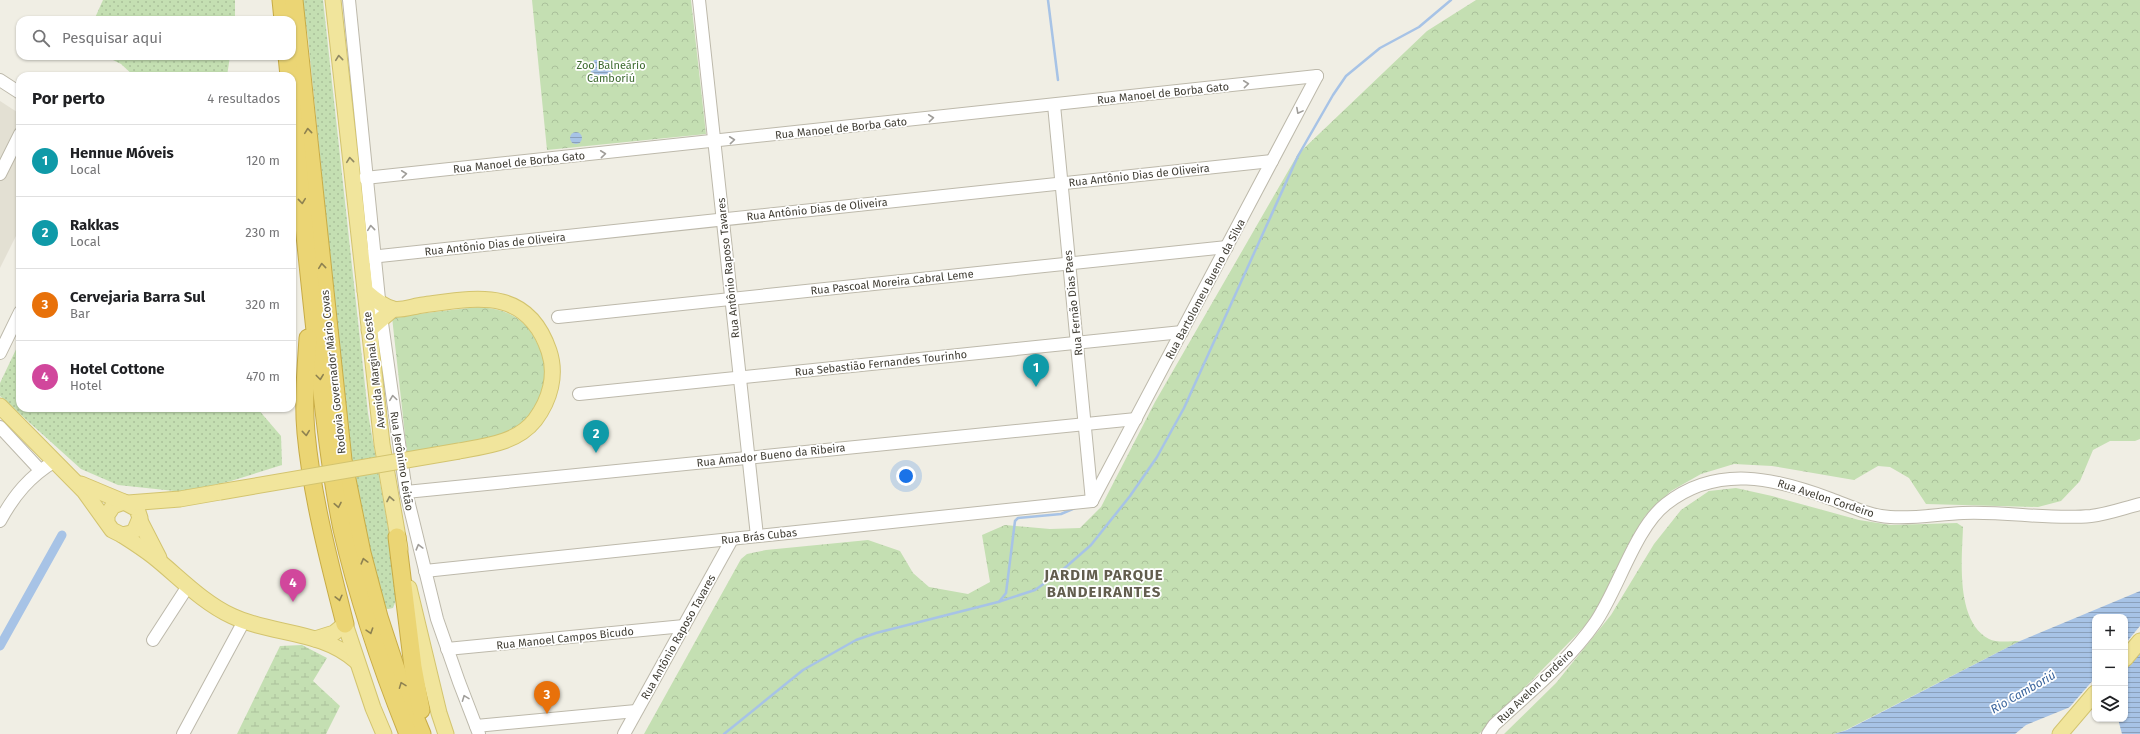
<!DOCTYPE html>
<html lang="pt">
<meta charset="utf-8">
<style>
:root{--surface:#fff;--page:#f6f6f6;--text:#202124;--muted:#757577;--line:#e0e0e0;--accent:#d93025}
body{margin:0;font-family:"Fira Sans",sans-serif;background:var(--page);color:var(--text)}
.controls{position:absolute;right:12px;bottom:12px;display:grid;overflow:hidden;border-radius:8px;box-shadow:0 1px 3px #0004}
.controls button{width:36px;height:36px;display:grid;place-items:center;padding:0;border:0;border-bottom:1px solid var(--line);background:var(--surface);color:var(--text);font:20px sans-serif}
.you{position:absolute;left:906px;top:476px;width:14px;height:14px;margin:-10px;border:3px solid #fff;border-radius:50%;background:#1a73e8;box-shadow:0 0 0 6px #1a73e833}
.badge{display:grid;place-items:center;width:26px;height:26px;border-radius:50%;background:var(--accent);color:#fff;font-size:13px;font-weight:700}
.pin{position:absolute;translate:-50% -33px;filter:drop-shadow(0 1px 2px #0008)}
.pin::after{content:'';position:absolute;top:21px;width:14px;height:12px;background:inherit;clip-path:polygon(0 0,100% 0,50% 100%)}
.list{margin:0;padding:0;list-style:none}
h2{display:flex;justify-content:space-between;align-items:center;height:52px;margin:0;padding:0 16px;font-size:17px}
h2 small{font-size:13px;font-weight:400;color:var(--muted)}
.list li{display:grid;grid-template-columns:26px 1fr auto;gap:12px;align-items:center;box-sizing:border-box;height:72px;padding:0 16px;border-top:1px solid var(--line)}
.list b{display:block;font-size:15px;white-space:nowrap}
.list p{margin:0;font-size:13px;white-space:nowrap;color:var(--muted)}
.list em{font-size:13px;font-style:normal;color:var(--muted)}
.icon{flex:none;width:22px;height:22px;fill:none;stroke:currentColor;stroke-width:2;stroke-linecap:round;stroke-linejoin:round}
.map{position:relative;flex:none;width:2140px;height:734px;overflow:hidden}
.search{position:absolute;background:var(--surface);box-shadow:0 1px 3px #0004;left:16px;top:16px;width:280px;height:44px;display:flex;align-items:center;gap:10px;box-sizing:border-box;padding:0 14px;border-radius:12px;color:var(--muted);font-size:15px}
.panel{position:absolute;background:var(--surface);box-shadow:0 1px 3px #0004;left:16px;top:72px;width:280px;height:340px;border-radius:12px}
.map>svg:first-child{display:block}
.residential{fill:#e3e0d3}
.grass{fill:url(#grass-dots)}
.forest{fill:url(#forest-crowns)}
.wetland{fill:url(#wetland-marsh)}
.water{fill:url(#water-rules)}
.pier{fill:#f0eee4}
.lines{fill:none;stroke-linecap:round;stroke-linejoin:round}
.stream{stroke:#a7c3e6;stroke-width:2.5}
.canal{stroke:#a7c3e6;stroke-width:9}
.minor-casing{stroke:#bdb9ab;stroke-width:14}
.major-casing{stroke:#d3c46f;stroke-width:17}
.highway-casing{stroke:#c8ac46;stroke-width:19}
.minor{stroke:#fff;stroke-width:12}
.major{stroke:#f1e59c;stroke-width:15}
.highway{stroke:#ebd574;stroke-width:17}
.major-bridge-casing{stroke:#d3c46f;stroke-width:17;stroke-linecap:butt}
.major-bridge{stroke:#f1e59c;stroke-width:15}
.oneway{stroke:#908963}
.oneway2{stroke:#a09e9a}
.oneway3{stroke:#8e8251}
.labels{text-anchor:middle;stroke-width:3.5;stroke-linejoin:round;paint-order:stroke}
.park-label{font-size:11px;fill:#3e6b30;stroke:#fff}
.street-label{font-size:11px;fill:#413e35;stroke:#fff}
.water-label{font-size:12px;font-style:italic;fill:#3c669e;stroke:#fff}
.district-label{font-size:15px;font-weight:bold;letter-spacing:1px;fill:#625d4e;stroke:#fff}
</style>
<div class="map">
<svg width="2140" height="734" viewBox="0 0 2140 734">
<defs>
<pattern id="grass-dots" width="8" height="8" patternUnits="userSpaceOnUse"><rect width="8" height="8" fill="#c4dfb2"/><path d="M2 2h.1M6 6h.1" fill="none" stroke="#aac09a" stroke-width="1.8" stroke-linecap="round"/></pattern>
<pattern id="forest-crowns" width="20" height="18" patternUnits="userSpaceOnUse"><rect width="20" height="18" fill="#c4dfb2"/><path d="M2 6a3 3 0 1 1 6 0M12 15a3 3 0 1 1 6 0" fill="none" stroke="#aac09a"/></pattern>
<pattern id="wetland-marsh" width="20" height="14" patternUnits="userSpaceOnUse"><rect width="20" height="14" fill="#c4dfb2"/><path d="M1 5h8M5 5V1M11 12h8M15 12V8" fill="none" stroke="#aac09a"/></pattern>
<pattern id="water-rules" width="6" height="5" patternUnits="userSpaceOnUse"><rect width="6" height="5" fill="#a7c3e6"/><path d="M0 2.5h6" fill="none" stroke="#8aa0bb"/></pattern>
</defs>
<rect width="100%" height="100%" fill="#f0eee4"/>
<polygon class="residential" points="0,101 20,114 20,228 0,268"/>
<g class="grass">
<polygon points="103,0 235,0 235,20 94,20"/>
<polygon points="302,0 323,0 368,413 395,568 396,600 393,608 388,609 383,608 380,599 351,466 308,38"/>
<polygon points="105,56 230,56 227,76 134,76 121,64"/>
<polygon points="20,341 20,408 257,408 281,436 282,465 231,481 184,492 118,485 81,469 0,396 0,383"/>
</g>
<g class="forest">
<polygon points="532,0 691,0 706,134 547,150"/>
<polygon points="1476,0 2140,0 2140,439 2135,441 2110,441 2093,450 2080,481 2061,501 2038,507 1926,504 1909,478 1890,467 1878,466 1854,480 1772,466 1734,464 1701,474 1671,491 1645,516 1602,600 1587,624 1479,734 644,734 741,559 747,554 766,550 868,540 900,551 913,573 929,587 968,594 990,582 982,535 1005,525 1050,529 1080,528 1101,507 1155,402 1298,154 1427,31"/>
<path d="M477,307C511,309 529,320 541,352C543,357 547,363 547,369C547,374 545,381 543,386C540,404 529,420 514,430C494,443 433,448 407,453L392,317Z"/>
<path d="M1736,488L1772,496L1859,520L1891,525L1957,523L1963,527C1962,559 1955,621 1989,639C1996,643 2011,641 2020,641L1846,730L1834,734H1504L1556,683L1611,615L1654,544L1681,510L1709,491Z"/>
</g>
<polygon class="wetland" points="302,645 327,658 313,681 340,706 326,734 237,734 280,646"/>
<g class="water">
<polygon points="594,60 607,60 613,64 613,71 604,81 589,79"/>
<circle cx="576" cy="138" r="6"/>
<polygon points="2140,591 2140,734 2122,734 2118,719 2125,719 2125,617 2095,617 2095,697 2026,725 2015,734 1834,734 1847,730 2020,641"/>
</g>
<g class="pier">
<polygon points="2140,626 2140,653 2125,671 2125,644"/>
<polygon points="2095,678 2095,699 2067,710"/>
</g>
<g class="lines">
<g class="stream">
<polyline points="1048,0 1058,80"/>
<polyline points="999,602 1006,593 1015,521 1018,518 1061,514 1075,508"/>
<polyline points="724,734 803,670 856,640 876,633 998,602 1035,590 1059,573 1091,545 1130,496 1157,457 1184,408 1298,156 1333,95 1346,76 1380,48 1419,27 1451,0"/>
</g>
<polyline class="canal" points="0,646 62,535"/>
<g class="minor-casing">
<g id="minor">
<polyline points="349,0 380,309 406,492 437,619 459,682 479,734"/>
<polyline points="699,0 757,536"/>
<polyline points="0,80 20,93"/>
<polyline points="1054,105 1092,501"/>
<polyline points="0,174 20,134"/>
<polyline points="365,178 1317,76"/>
<polyline points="361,258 1272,161"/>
<polyline points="558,317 1227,247"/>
<polyline points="0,353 20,312"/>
<polyline points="579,394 1182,332"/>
<polyline points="0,427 40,470"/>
<polyline points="406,492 1136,419"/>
<polyline points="1092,501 1317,76"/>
<path d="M0,521C14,495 30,476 55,461"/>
<polyline points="425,571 1092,501"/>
<polyline points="153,640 188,586"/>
<polyline points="447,649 684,626"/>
<polyline points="476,726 636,711"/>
<polyline points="183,734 244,621"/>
<polyline points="624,734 732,539"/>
<path d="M1488,734L1494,725C1529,692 1567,663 1595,623C1618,590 1635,528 1666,504C1717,464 1775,478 1831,499C1850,506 1870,516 1890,517C1914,519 1939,514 1963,513C2006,511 2049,520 2091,516C2108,514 2124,508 2140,504"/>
</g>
</g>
<g class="major-casing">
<g id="major">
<polyline points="333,0 382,444 400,549"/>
<path d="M365,291C373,298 382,306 393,309C401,311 414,306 423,305C476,298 527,286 549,351C557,375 550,400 535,420C517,443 486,446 459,451"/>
<polyline points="369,330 393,309"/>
<polyline points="0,406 84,491 112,530 122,535 131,533 135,530 140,518 137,509 124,502 113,506 107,515 107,521"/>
<polyline points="81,484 124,502"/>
<polyline points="128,503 180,499 220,492"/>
<polyline points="140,521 159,558"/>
<path d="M122,535C133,542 144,549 154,557C179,577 202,602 232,616C272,635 322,630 356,661"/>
<polyline points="409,588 439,713 446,734"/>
<polyline points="315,639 334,633 345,624 373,708 384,734"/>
<polyline points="2125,659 2140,641"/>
<polyline points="2060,734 2095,693"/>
</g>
</g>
<g class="highway-casing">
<g id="highway">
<polyline points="281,0 283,20"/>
<polyline points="294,0 343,460 362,553 379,617 400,681 422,734"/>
<polyline points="287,56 289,76"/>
<path d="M292,107C301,193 309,280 319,366C325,421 331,475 342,529C358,599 381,667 408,734"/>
<path d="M308,338C306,369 303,401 306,433C312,497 329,561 345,624"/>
<polyline points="397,537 413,667 421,710"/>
</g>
</g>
<use href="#minor" class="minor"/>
<use href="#major" class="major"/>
<use href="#highway" class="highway"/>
<g class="major-bridge-casing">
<polyline id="major-bridge" points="220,492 459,451"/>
</g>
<use href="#major-bridge" class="major-bridge"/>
</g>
<defs><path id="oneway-chevron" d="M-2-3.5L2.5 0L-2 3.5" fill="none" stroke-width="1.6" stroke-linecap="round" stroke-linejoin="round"/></defs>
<g class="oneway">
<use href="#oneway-chevron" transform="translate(339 58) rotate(-96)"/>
<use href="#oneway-chevron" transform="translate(350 160) rotate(-96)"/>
<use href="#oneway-chevron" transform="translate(390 499) rotate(-101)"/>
</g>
<g class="oneway2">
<use href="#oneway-chevron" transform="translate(1246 84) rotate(-6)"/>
<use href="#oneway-chevron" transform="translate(1299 111) rotate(118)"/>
<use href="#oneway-chevron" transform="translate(931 118) rotate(-6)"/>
<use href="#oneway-chevron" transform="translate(732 140) rotate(-6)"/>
<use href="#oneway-chevron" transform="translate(603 154) rotate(-6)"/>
<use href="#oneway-chevron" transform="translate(404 174) rotate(-6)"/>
<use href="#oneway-chevron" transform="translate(371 228) rotate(-96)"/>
<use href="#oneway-chevron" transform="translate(393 398) rotate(-98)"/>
<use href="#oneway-chevron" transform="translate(419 547) rotate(-105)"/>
<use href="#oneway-chevron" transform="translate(465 698) rotate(-111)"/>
</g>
<g class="oneway3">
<use href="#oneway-chevron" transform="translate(308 131) rotate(-96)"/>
<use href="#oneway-chevron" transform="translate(302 201) rotate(84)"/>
<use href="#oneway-chevron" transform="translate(322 266) rotate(-96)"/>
<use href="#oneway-chevron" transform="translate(320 377) rotate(83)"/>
<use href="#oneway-chevron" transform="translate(306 433) rotate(84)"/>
<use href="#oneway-chevron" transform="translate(338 505) rotate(79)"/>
<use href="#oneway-chevron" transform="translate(364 561) rotate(-105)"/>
<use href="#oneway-chevron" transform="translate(339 598) rotate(76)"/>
<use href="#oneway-chevron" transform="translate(370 631) rotate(72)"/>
<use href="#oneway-chevron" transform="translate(402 685) rotate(-111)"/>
</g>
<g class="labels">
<g class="park-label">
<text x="611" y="69">Zoo Balneário<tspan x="611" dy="13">Camboriú</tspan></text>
</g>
<g class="street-label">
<text transform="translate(1163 93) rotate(-6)" y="4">Rua Manoel de Borba Gato</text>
<text transform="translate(841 128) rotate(-6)" y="4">Rua Manoel de Borba Gato</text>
<text transform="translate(519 162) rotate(-6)" y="4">Rua Manoel de Borba Gato</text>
<text transform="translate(1139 175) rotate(-6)" y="4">Rua Antônio Dias de Oliveira</text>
<text transform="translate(817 209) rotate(-6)" y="4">Rua Antônio Dias de Oliveira</text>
<text transform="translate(495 244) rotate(-6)" y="4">Rua Antônio Dias de Oliveira</text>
<text transform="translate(728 268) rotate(-96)" y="4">Rua Antônio Raposo Tavares</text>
<text transform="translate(892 282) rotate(-6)" y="4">Rua Pascoal Moreira Cabral Leme</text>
<text transform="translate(1205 289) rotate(-62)" y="4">Rua Bartolomeu Bueno da Silva</text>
<text transform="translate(1073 303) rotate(-96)" y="4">Rua Fernão Dias Paes</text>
<text transform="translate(881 363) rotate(-6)" y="4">Rua Sebastião Fernandes Tourinho</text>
<text transform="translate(374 370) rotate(-97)" y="4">Avenida Marginal Oeste</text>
<text transform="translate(333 372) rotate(-96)" y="4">Rodovia Governador Mário Covas</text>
<text transform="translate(771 455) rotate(-6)" y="4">Rua Amador Bueno da Ribeira</text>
<text transform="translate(402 461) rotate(81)" y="4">Rua Jerônimo Leitão</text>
<text transform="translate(1826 498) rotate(18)" y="4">Rua Avelon Cordeiro</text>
<text transform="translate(759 536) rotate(-6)" y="4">Rua Brás Cubas</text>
<text transform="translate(678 637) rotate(-61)" y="4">Rua Antônio Raposo Tavares</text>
<text transform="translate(565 638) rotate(-6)" y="4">Rua Manoel Campos Bicudo</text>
<text transform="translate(1535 686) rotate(-44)" y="4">Rua Avelon Cordeiro</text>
</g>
<g class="water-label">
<text transform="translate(2023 692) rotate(-30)" y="4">Rio Camboriú</text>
</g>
<g class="district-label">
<text x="1104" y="580">JARDIM PARQUE<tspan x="1104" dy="17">BANDEIRANTES</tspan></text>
</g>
</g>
</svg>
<div class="controls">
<button>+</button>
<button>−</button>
<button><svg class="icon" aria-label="layers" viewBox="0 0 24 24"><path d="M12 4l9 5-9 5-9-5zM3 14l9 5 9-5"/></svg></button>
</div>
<div class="you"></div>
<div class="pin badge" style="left:1036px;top:387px;background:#0f9aa8">1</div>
<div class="pin badge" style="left:596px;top:453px;background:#0f9aa8">2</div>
<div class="pin badge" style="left:547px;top:714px;background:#e8710a">3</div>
<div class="pin badge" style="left:293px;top:602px;background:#d1479c">4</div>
<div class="search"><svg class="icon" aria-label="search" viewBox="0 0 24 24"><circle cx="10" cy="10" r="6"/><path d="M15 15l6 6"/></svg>Pesquisar aqui</div>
<section class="panel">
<h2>Por perto<small>4 resultados</small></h2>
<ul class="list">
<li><span class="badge" style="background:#0f9aa8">1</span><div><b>Hennue Móveis</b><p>Local</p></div><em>120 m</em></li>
<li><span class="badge" style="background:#0f9aa8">2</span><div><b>Rakkas</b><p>Local</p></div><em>230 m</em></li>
<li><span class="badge" style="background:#e8710a">3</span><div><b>Cervejaria Barra Sul</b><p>Bar</p></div><em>320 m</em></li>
<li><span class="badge" style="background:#d1479c">4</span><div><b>Hotel Cottone</b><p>Hotel</p></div><em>470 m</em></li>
</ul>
</section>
</div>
